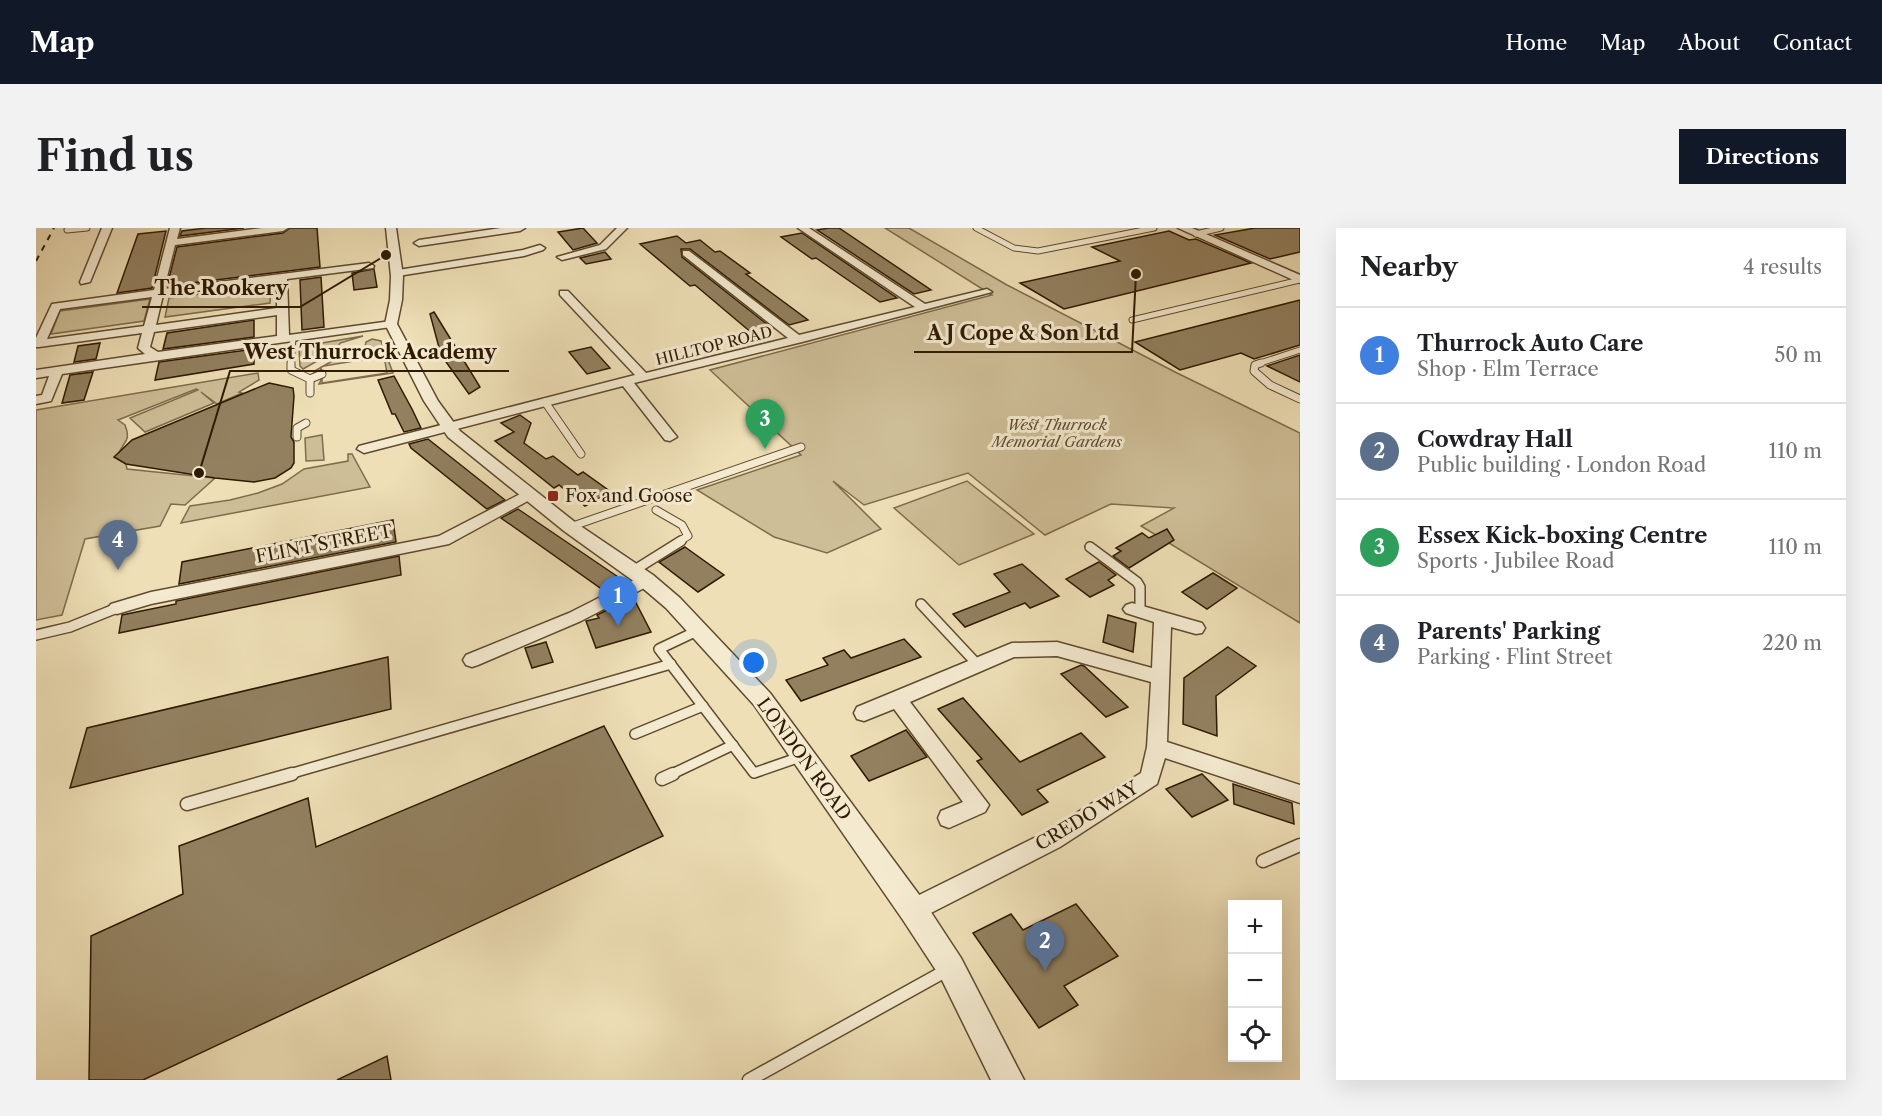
<!DOCTYPE html>
<meta charset="utf-8">
<style>
:root{--surface:#fff;--page:#f2f2f2;--text:#202124;--muted:#757577;--line:#e0e0e0;--accent:#111827}
body{margin:0;font-family:"Libre Caslon Text",serif;background:var(--page);color:var(--text)}
.controls{position:absolute;right:18px;bottom:18px;display:grid;overflow:hidden;border-radius:0px;box-shadow:0 6px 24px #0002}
.controls button{width:54px;height:54px;display:grid;place-items:center;padding:0;border:0;border-bottom:2px solid var(--line);background:var(--surface);color:var(--text);font:30px sans-serif}
.you{position:absolute;left:718px;top:435px;width:21px;height:21px;margin:-15px;border:4px solid #fff;border-radius:50%;background:#1a73e8;box-shadow:0 0 0 9px #1a73e833}
.badge{display:grid;place-items:center;width:39px;height:39px;border-radius:50%;background:var(--accent);color:#fff;font-size:20px;font-weight:700}
.pin{position:absolute;translate:-50% -50px;filter:drop-shadow(0 2px 3px #0008)}
.pin::after{content:'';position:absolute;top:32px;width:21px;height:18px;background:inherit;clip-path:polygon(0 0,100% 0,50% 100%)}
.list{margin:0;padding:0;list-style:none}
h2{display:flex;justify-content:space-between;align-items:center;height:78px;margin:0;padding:0 24px;font-size:26px}
h2 small{font-size:20px;font-weight:400;color:var(--muted)}
.list li{display:grid;grid-template-columns:39px 1fr auto;gap:18px;align-items:center;box-sizing:border-box;height:96px;padding:0 24px;border-top:2px solid var(--line)}
.list b{display:block;font-size:22px;white-space:nowrap}
.list p{margin:0;font-size:20px;white-space:nowrap;color:var(--muted)}
.list em{font-size:20px;font-style:normal;color:var(--muted)}
.icon{flex:none;width:33px;height:33px;fill:none;stroke:currentColor;stroke-width:2;stroke-linecap:round;stroke-linejoin:round}
.map{position:relative;flex:none;width:1264px;height:852px;overflow:hidden;border-radius:0px}
header{display:flex;align-items:center;gap:36px;box-sizing:border-box;height:84px;padding:0 30px;background:var(--accent);color:#fff}
header strong{font-size:28px}
nav{display:flex;gap:33px;margin-inline-start:auto;font-size:21px}
.intro{display:flex;align-items:center;justify-content:space-between;box-sizing:border-box;height:144px;padding:0 36px}
h1{margin:0;font-size:42px}
.button{padding:15px 27px;border-radius:0px;background:var(--accent);color:#fff;font-size:21px;font-weight:700}
main{display:flex;gap:36px;padding:0 36px}
aside{flex:1;background:var(--surface);border-radius:0px;box-shadow:0 6px 24px #0002}
.map>svg:first-child{display:block}
.green{fill:#cebe97;stroke:#7e6c4c;stroke-width:1.5}
.building{fill:#92805f;stroke:#2f1a01;stroke-width:1.5}
.lines{fill:none;stroke-linecap:round;stroke-linejoin:round}
.service-far3-casing{stroke:#5f4b2e;stroke-width:7}
.service-far2-casing{stroke:#5f4b2e;stroke-width:9}
.service-far1-casing{stroke:#5f4b2e;stroke-width:12}
.service-casing{stroke:#5f4b2e;stroke-width:15}
.minor-casing{stroke:#5f4b2e;stroke-width:3}
.tertiary-casing{stroke:#5f4b2e;stroke-width:3}
.service-far3{stroke:#f4ead0;stroke-width:5}
.service-far2{stroke:#f4ead0;stroke-width:7}
.service-far1{stroke:#f4ead0;stroke-width:9}
.service{stroke:#f4ead0;stroke-width:12}
.minor{fill:#f4ead0;fill-rule:evenodd}
.tertiary{fill:#f4ead0;fill-rule:evenodd}
.rail{stroke:#2f1a01;stroke-width:2;stroke-dasharray:6 6;stroke-linecap:butt}
.poi-dot{fill:#8f2418;stroke:#f4ead0;stroke-width:2}
.labels{text-anchor:middle;stroke-width:6;stroke-linejoin:round;paint-order:stroke}
.far-street-label{font-size:15px;fill:#2f1a01;stroke:#f4ead0}
.far-park-label{font-size:15px;font-style:italic;fill:#5f4b2e;stroke:#f4ead0}
.poi-label{font-size:18px;fill:#2f1a01;stroke:#f4ead0;text-anchor:start}
.street-label{font-size:18px;fill:#2f1a01;stroke:#f4ead0}
.leader{fill:none;stroke:#2f1a01;stroke-width:2}
.callout-dot{fill:#2f1a01;stroke:#f4ead0;stroke-width:2}
.callout-label{font-size:20px;text-anchor:middle;font-weight:bold;fill:#2f1a01;stroke:#f4ead0;stroke-width:6;stroke-linejoin:round;paint-order:stroke}
</style>
<header>
<strong>Map</strong>
<nav><a>Home</a><a>Map</a><a>About</a><a>Contact</a></nav>
</header>
<div class="intro"><h1>Find us</h1><a class="button">Directions</a></div>
<main>
<div class="map">
<svg width="1264" height="852" viewBox="0 0 1264 852">
<rect width="100%" height="100%" fill="#eedfb6"/>
<filter id="stains"><feTurbulence type="fractalNoise" baseFrequency=".00333" numOctaves="4"/><feColorMatrix values="0 0 0 0 .2 0 0 0 0 .09 0 0 0 0 .02 0 0 0 .5 -.17"/></filter>
<radialGradient id="worn" r=".72"><stop offset=".6" stop-color="#630" stop-opacity="0"/><stop offset="1" stop-color="#630" stop-opacity=".3"/></radialGradient>
<g class="green">
<polygon points="849,0 873,0 971,57 1141,145 1264,205 1264,395 1105,298 1138,280 1075,276 1009,307 932,245 828,277 797,253 845,301 791,325 738,309 661,262 765,227 674,142 956,67"/>
<polygon points="235,57 234,75 129,89 133,70"/>
<polygon points="114,71 108,93 15,106 24,83"/>
<polygon points="327,108 304,115 301,122 267,141 264,138 263,119"/>
<polygon points="336,111 345,113 357,145 283,156 286,150 286,155 351,145 348,128 288,138 285,139 285,143 277,144 310,125 319,125 329,119 330,114"/>
<path d="M222,145L223,152L203,164L206,165L181,176L165,164L178,175L109,204L94,190L162,162L160,161L82,192L89,197C96,215 86,213 82,228L90,236L91,241L179,250L149,277L135,276L124,298L49,311L26,387L0,392V182Z"/>
<polygon points="286,207 288,232 270,233 269,210"/>
<polygon points="312,226 316,226 334,259 145,295 154,278 194,272 222,265 246,256 268,241 312,233"/>
<polygon points="931,253 998,306 923,337 858,280"/>
</g>
<g class="building">
<polygon points="170,0 208,0 144,8 146,3"/>
<polygon points="254,0 281,0 284,39 131,58 141,19 247,5"/>
<polygon points="547,0 561,15 537,22 522,4"/>
<polygon points="793,0 803,0 895,62 878,66 781,2"/>
<polygon points="1219,0 1264,0 1264,24 1234,31 1179,7"/>
<polygon points="130,3 116,60 81,65 102,6"/>
<polygon points="1133,3 1153,12 1160,11 1215,35 1028,81 984,55 1084,33 1056,19"/>
<polygon points="766,5 861,70 844,74 780,30 776,31 745,9"/>
<polygon points="641,8 650,15 664,12 679,24 684,23 714,45 710,46 772,92 753,97 654,21 645,21 646,29 737,101 717,106 659,57 654,58 604,16"/>
<polygon points="569,24 575,31 550,36 544,30"/>
<polygon points="338,41 341,59 318,62 316,45"/>
<polygon points="285,49 288,99 266,102 264,52"/>
<polygon points="1264,72 1264,117 1218,131 1205,125 1144,142 1099,114"/>
<polygon points="398,84 444,159 433,166 405,127 394,86"/>
<polygon points="218,92 218,109 127,121 131,105"/>
<polygon points="64,115 60,131 38,134 42,118"/>
<polygon points="555,119 574,140 551,146 533,124"/>
<polygon points="218,121 218,136 119,152 123,134"/>
<polygon points="1264,127 1264,154 1231,138"/>
<polygon points="57,144 48,172 26,175 34,147"/>
<polygon points="358,148 376,181 385,200 368,204 359,186 356,186 342,152"/>
<polygon points="233,155 257,160 258,168 255,209 258,214 258,235 255,240 239,250 218,254 179,250 90,236 78,229 96,212"/>
<polygon points="484,187 495,195 488,215 510,231 517,228 542,247 547,244 575,264 549,278 523,257 518,260 459,213 478,204 465,195"/>
<polygon points="392,211 469,272 451,281 375,220 373,216"/>
<polygon points="482,281 588,353 589,354 570,364 465,290"/>
<polygon points="357,292 360,314 143,356 146,334"/>
<polygon points="1131,301 1138,312 1093,340 1077,328 1085,323 1080,320 1106,305 1113,310"/>
<polygon points="649,319 688,347 662,364 623,334"/>
<polygon points="363,328 365,347 83,405 86,387 140,376 140,373"/>
<polygon points="1063,334 1080,347 1072,352 1078,357 1054,369 1030,351"/>
<polygon points="986,336 1023,368 994,380 989,375 929,399 917,386 974,364 958,346"/>
<polygon points="1177,345 1201,360 1171,381 1146,364"/>
<polygon points="597,369 615,404 560,420 550,393 563,390 561,387"/>
<polygon points="1072,387 1100,395 1097,424 1067,414"/>
<polygon points="868,411 885,429 765,473 750,452 792,437 787,430 808,422 815,430"/>
<polygon points="510,414 517,434 496,440 489,420"/>
<polygon points="1192,419 1220,438 1180,468 1181,508 1147,496 1148,450"/>
<polygon points="352,429 355,481 34,560 51,500"/>
<polygon points="1045,437 1048,438 1092,479 1070,489 1025,446"/>
<polygon points="927,470 984,534 1045,505 1069,529 1001,562 1012,574 986,587 941,533 946,531 902,481"/>
<polygon points="568,498 627,608 107,852 53,852 55,708 147,666 143,618 272,570 280,619"/>
<polygon points="870,502 891,529 833,553 815,528"/>
<polygon points="1166,546 1192,572 1156,589 1130,561"/>
<polygon points="1197,556 1256,575 1258,596 1198,576"/>
<polygon points="1040,676 1082,728 1028,758 1042,777 1003,800 937,705 975,686 987,702"/>
<polygon points="351,828 355,852 301,852"/>
</g>
<g class="lines">
<g class="service-far3-casing">
<g id="service-far3">
<polyline points="940,0 978,20 1002,23 1118,0"/>
<polyline points="31,2 51,0"/>
<polyline points="1160,6 1185,0"/>
<polyline points="1096,92 1264,52"/>
<polyline points="255,136 257,110"/>
<polyline points="1221,136 1264,122"/>
</g>
</g>
<g class="service-far2-casing">
<g id="service-far2">
<polyline points="255,135 255,142 274,151 274,165"/>
<polyline points="1225,135 1219,137 1218,143 1234,157 1264,171"/>
<polyline points="274,151 286,146"/>
<polyline points="509,174 545,226"/>
<polyline points="261,209 261,200 270,195"/>
<polyline points="620,282 646,297 652,308 642,314"/>
<polyline points="534,299 765,219"/>
</g>
</g>
<g class="service-far1-casing">
<g id="service-far1">
<polyline points="1054,319 1101,354 1104,359 1104,384"/>
<polyline points="597,343 645,313"/>
<polyline points="885,376 941,436"/>
<polyline points="663,402 623,421 718,545 767,528"/>
<polyline points="0,407 34,399 81,380"/>
<polyline points="599,506 667,478"/>
<polyline points="250,547 635,436"/>
<polyline points="634,547 697,517"/>
</g>
</g>
<g class="service-casing">
<g id="service">
<polyline points="626,551 637,546"/>
<polyline points="151,576 256,546"/>
<polyline points="1227,633 1264,617"/>
<polyline points="713,852 913,741"/>
</g>
</g>
<g class="minor-casing">
<g id="minor">
<polygon points="66,0 76,0 54,54 45,56 44,54"/>
<path d="M134,0H144L141,11L226,0H252L247,3L139,17L128,61L333,35L338,38L337,40L251,51L253,107L355,93L361,96L355,99L26,146L15,173L0,176V168L6,167L13,148L0,150V142L109,126L102,120L106,105L3,119H0V110L16,76L118,62ZM241,53V80L120,97L127,67ZM116,69L108,98L11,111L24,81ZM241,87V108L122,124L114,119L118,104Z"/>
<polygon points="465,0 489,0 484,3 383,18 378,15 383,12"/>
<polygon points="581,0 591,0 570,21 526,32 521,29 564,17"/>
<path d="M762,0H773L889,76L951,61L956,64L766,114L598,155L641,209L634,213L629,212L587,158L328,225L321,221L323,218C415,195 507,170 599,147L524,67V63H532L610,145L752,110L647,27V23H653L763,107L879,79Z"/>
<polygon points="504,17 509,20 507,22 488,28 362,48 357,45 362,42 487,22"/>
<polygon points="494,261 499,263 501,266 499,269 413,316 115,376 81,386 75,384 72,380 75,376 115,364 403,308"/>
<polygon points="610,346 616,348 618,352 616,356 545,393 442,437 436,439 430,437 427,432 430,427 533,385"/>
<polygon points="1096,375 1166,395 1169,400 1166,405 1160,406 1135,399 1131,514 1264,557 1264,575 1129,530 1121,556 1024,619 885,690 877,694 869,690 865,682 869,674 1008,605 1105,545 1111,519 1115,454 1021,428 978,429 874,474 953,577 949,584 913,600 905,597 902,590 905,583 927,574 858,481 828,493 821,491 818,485 821,479 976,415 1021,414 1116,440 1118,394 1090,385 1087,381 1090,377"/>
</g>
</g>
<g class="tertiary-casing">
<g id="tertiary">
<polygon points="350,0 360,0 367,48 366,72 361,96 402,173 424,203 540,295 617,347 644,370 734,465 887,672 925,730 988,852 955,852 905,750 867,692 718,477 630,380 603,357 528,303 412,209 388,173 349,96 354,72 355,48"/>
<polygon points="1142,0 1156,0 1264,47 1264,55"/>
</g>
</g>
<use href="#service-far3" class="service-far3"/>
<use href="#service-far2" class="service-far2"/>
<use href="#service-far1" class="service-far1"/>
<use href="#service" class="service"/>
<use href="#minor" class="minor"/>
<use href="#tertiary" class="tertiary"/>
<polyline class="rail" points="0,33 18,0"/>
</g>
<rect class="poi-dot" x="511" y="262" width="12" height="12" rx="3"/>
<g class="labels">
<g class="far-street-label">
<text transform="translate(678 118) rotate(-14)" y="5">HILLTOP ROAD</text>
</g>
<g class="far-park-label">
<text x="1021" y="202">West Thurrock<tspan x="1021" dy="17">Memorial Gardens</tspan></text>
</g>
<g class="poi-label">
<text x="529" y="274">Fox and Goose</text>
</g>
<g class="street-label">
<text transform="translate(288 316) rotate(-11)" y="6">FLINT STREET</text>
<text transform="translate(768 531) rotate(54)" y="6">LONDON ROAD</text>
<text transform="translate(1051 588) rotate(-31)" y="6">CREDO WAY</text>
</g>
</g>
<path class="leader" d="M350 27L264 79H106M1100 46L1096 124H878M163 245L194 143H473"/>
<g class="callout-dot">
<circle cx="350" cy="27" r="6"/>
<circle cx="1100" cy="46" r="6"/>
<circle cx="163" cy="245" r="6"/>
</g>
<g class="callout-label">
<text x="185" y="67">The Rookery</text>
<text x="987" y="112">A J Cope &amp; Son Ltd</text>
<text x="334" y="131">West Thurrock Academy</text>
</g>
<rect width="100%" height="100%" filter="url(#stains)"/>
<rect width="100%" height="100%" fill="url(#worn)"/>
</svg>
<div class="controls">
<button>+</button>
<button>−</button>
<button><svg class="icon" aria-label="locate" viewBox="0 0 24 24"><circle cx="12" cy="12" r="6"/><path d="M12 2v4M12 18v4M2 12h4M18 12h4"/></svg></button>
</div>
<div class="you"></div>
<div class="pin badge" style="left:582px;top:398px;background:#3f7fe0">1</div>
<div class="pin badge" style="left:1009px;top:743px;background:#5c6f8a">2</div>
<div class="pin badge" style="left:729px;top:221px;background:#2e9e5b">3</div>
<div class="pin badge" style="left:82px;top:342px;background:#5c6f8a">4</div>
</div>
<aside>
<h2>Nearby<small>4 results</small></h2>
<ul class="list">
<li><span class="badge" style="background:#3f7fe0">1</span><div><b>Thurrock Auto Care</b><p>Shop · Elm Terrace</p></div><em>50 m</em></li>
<li><span class="badge" style="background:#5c6f8a">2</span><div><b>Cowdray Hall</b><p>Public building · London Road</p></div><em>110 m</em></li>
<li><span class="badge" style="background:#2e9e5b">3</span><div><b>Essex Kick-boxing Centre</b><p>Sports · Jubilee Road</p></div><em>110 m</em></li>
<li><span class="badge" style="background:#5c6f8a">4</span><div><b>Parents' Parking</b><p>Parking · Flint Street</p></div><em>220 m</em></li>
</ul>
</aside>
</main>
